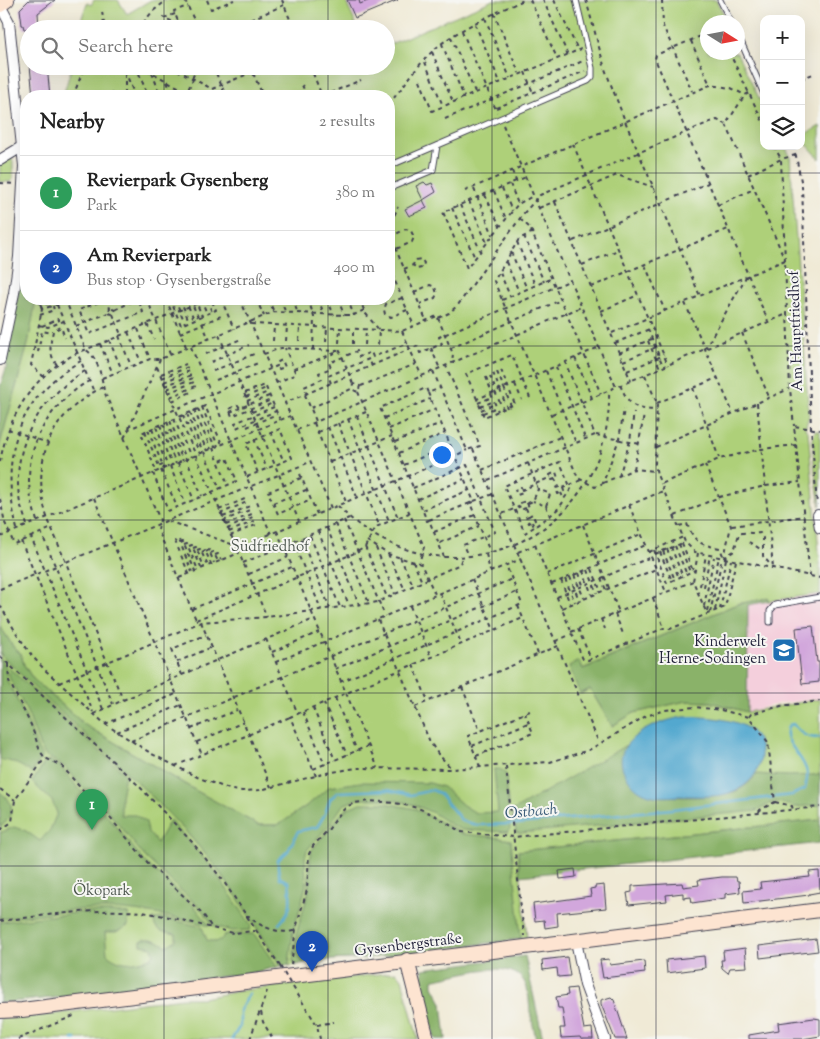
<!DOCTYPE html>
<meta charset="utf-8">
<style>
:root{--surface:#fff;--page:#f2f2f2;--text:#222;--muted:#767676;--line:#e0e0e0;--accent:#b45309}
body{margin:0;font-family:"Sorts Mill Goudy",serif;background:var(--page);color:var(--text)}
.controls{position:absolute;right:15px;top:15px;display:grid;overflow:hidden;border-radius:10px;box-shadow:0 5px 20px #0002}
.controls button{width:45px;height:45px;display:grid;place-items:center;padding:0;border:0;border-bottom:1px solid var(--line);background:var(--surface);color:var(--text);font:25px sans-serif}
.compass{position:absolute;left:700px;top:15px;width:45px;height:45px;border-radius:50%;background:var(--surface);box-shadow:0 5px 20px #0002;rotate:101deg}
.you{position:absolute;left:441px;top:454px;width:18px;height:18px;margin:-12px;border:4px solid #fff;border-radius:50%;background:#1a73e8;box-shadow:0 0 0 8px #1a73e833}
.badge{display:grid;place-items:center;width:32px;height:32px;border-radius:50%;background:var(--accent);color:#fff;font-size:16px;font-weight:700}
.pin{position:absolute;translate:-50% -41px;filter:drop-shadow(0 1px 2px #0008)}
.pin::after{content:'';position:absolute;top:26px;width:18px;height:15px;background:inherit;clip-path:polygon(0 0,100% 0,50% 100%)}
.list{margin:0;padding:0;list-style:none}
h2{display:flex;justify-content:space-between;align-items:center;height:65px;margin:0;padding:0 20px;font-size:21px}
h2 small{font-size:16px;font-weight:400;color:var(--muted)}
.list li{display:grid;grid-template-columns:32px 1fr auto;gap:15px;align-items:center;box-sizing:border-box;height:75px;padding:0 20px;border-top:1px solid var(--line)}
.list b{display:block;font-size:19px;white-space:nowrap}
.list p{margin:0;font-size:16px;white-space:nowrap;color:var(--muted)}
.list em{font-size:16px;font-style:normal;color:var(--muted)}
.icon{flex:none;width:28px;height:28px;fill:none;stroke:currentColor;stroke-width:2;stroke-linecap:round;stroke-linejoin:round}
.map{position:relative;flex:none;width:820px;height:1039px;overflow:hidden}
.search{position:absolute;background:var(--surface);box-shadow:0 5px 20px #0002;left:20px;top:20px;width:375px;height:55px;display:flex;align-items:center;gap:12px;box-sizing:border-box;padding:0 18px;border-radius:28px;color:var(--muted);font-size:19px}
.panel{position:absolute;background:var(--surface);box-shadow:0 5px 20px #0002;left:20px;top:90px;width:375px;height:215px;border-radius:20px}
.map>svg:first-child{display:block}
.built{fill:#f4cfdc}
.green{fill:#aed079;stroke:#68795a}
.forest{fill:#8ab269;stroke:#566a52}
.water{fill:#53a8cf;stroke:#3a6585}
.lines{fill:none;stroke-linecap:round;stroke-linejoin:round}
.stream{stroke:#53a8cf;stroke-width:2.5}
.building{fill:#d2a7dc}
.lane-casing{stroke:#414052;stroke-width:7}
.street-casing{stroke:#414052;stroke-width:12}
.secondary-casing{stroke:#414052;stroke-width:16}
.path{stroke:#414052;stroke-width:2;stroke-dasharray:4 4;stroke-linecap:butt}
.lane{stroke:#fff;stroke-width:5}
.street{stroke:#fff;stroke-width:10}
.secondary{stroke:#fde4d1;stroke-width:14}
.path-bridge{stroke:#414052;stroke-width:2;stroke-dasharray:4 4;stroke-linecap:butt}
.grid{fill:none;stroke:#22223b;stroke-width:1;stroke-opacity:0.55}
.labels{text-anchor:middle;stroke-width:4;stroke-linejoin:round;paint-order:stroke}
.street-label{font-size:15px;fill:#22223b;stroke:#f6f6f2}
.park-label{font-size:15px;fill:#4c564e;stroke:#f6f6f2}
.poi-label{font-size:15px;fill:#22223b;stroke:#f6f6f2;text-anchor:end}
.water-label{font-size:16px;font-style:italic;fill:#365876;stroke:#f6f6f2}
</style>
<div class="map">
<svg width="820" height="1039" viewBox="0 0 820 1039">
<rect width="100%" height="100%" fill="#f6f6f2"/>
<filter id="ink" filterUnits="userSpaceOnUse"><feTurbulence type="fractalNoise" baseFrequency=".02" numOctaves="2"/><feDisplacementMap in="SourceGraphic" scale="10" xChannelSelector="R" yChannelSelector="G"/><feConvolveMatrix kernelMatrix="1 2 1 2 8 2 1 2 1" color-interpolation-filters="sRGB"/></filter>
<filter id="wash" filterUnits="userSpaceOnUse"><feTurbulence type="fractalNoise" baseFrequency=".0096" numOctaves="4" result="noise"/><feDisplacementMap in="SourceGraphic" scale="20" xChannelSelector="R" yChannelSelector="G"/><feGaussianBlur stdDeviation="1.12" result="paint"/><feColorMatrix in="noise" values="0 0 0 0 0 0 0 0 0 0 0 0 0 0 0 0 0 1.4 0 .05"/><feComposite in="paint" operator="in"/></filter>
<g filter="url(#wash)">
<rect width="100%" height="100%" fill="#f0ead6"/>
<polygon class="built" points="820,594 820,699 781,703 747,712 748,605"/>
<g class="green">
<polygon points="94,0 118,0 127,14 151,0 345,0 358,29 78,29 87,3 91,5"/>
<polygon points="493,0 716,0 728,22 708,22 708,52 737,53 764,108 764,146 785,146 790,156 809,416 805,429 808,431 820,564 820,594 769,601 769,598 737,604 582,669 579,662 581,694 590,689 612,726 634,713 686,701 710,702 747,712 820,699 820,820 518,851 527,937 521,938 521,939 368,958 310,961 297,965 288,966 309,804 283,822 277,825 258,825 193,789 85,725 33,679 24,665 21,654 14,648 0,626 0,444 28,344 36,299 389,299 389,96 63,96 72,66 386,66 386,46"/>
<polygon points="820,126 820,159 801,138 801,137"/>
<polygon points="11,158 13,161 13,179 11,182 0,182 0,164"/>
<path d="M815,431H820V506C818,492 809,441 815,431Z"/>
<path d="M0,653C68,722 145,781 207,856C235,890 257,929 281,966L256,972L71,996L0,1003Z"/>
<polygon points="396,972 402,979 418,1039 0,1039 0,1018 39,1016 183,998 203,998 245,990"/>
</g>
<g class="forest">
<polygon points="26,207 26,299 36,299 28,344 0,444 0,387 7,365 4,361 19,287"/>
<polygon points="769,598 769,601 748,605 747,712 710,702 686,701 634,713 612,726 590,689 580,694 569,666 579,661 583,669 737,604"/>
<path d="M0,626L14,648L21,654L24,665L33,679L85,725L193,789L258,825H277L283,822L309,804L329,787L360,782L430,783L443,787L463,805L476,813L498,812L494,769C500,769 503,769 506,775L510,830L508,832L462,830L453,826L433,813L415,805L398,801L380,799H357L343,805L330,824L307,850L305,858L306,885L302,901L293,932L289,965L281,966C257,929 235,890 207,856C146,782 68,724 1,655Z"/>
<path d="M0,658L5,664L7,680L26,718L38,750L42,756L32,773C22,766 12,760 0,760Z"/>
<polygon points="8,667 125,774 121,797 121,815 135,815 146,822 148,832 157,843 170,820 214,870 251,925 250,930 232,931 214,926 201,909 145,857 106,809 81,786 65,767 45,755 40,747 28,714 10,679"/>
<path d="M628,744L625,749L637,788C654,800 716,799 736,791C745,787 751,781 757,774C778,776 799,777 820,774V805L795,807L778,802L771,803L756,811L519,833L516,832L514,816H512V811Z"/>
<path d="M49,760L61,767L79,789L100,807L145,862L195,907L210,926C171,916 133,908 92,909C62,910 30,916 0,919V833L14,827L26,831L40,841L50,830L57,813L52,801L32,782L45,762Z"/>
<path d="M0,792C3,795 8,798 9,801C15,810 8,822 0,827Z"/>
<polygon points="361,803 384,803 416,809 463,834 494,837 511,840 521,939 368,958 310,961 297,965 295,964 293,961 296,935 308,894 311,851 342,813 348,808"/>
<polygon points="820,820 820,843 520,876 518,851"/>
<path d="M83,912H112L129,914L128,926L116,932H105L107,954C123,966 133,963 151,958L154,954L152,947L141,945V941C148,935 159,942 167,946L176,940V934L161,931L155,926L153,919L165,918L202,927L207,940L216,942L221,940L224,935L228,934H254L277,967L256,972L71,996L0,1003V922Z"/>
<path d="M525,956L543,1039H536C534,1030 532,1021 530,1012C529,1003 529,993 526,985C513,955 458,976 435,979L433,980V986L442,1003L446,1039H435L421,981L423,980V969Z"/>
</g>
<path class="water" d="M684,717C700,716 729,718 744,726C773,742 762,781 734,791C719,798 702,796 685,796C672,796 656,799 644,793C635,789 630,782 625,774C607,740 659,720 684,717Z"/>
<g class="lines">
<g class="stream">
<path d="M279,924C293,909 291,902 289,882L280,878L278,868V860L288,851L298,831L317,827L325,814L330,799L338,792L387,790L411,795L432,790L439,793L462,821L477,825L517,824L672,809L792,795L805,789C806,784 808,777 807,773C805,756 779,741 789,725L793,724C800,733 808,740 820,737"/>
<polyline points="73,1039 76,1039"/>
<polyline points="232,1039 240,1026 240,1010 249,994"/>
</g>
</g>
<g id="blocks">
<g class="building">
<polygon points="29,0 55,0 38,13 39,29 24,29 23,25 22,25 20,9"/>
<polygon points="347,0 359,0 360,4 370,0 398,0 355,18"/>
<polygon points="30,66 47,66 50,96 33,96"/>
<polygon points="424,182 427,185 432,183 436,192 423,200 416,186"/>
<polygon points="423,200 427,208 409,216 405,209"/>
<polygon points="813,626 817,662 819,662 819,682 802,684 796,628"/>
<polygon points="575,869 576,877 560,879 559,871"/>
<polygon points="819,871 820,892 809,894 809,895 744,903 743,891 761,889 760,882 810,877 809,872"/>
<polygon points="722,877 736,877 737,881 739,881 740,892 725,894 725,898 692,903 691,897 683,898 683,893 666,895 667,901 629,905 627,893 632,892 632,886 682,883 683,887 699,885 698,880"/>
<polygon points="604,885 606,908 557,913 558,926 545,928 544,920 535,921 533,904 591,896 590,889 595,888 595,886"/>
<polygon points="816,939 818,951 760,958 759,946"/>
<polygon points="745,948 747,967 730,968 728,973 722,968 721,960 724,960 723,951"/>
<polygon points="704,956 705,968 667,973 666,960"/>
<polygon points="567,957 570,976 558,977 557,968 543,970 542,960"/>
<polygon points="609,959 610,965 644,961 645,973 603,978 600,960"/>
<polygon points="576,988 584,1029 592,1028 593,1039 581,1039 580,1037 561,1038 560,1028 565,1028 562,1008 558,1008 556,997 568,995 567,989"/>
<polygon points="611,997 614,1000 627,1039 615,1039 601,1004 601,1000"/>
<polygon points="814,1018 820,1019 820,1036 802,1039 749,1039 749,1035 779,1030 778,1023"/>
</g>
</g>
</g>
<g filter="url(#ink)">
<use href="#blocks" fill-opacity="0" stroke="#414052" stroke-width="1"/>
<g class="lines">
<g class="lane-casing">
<g id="lane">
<polyline points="720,0 731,22"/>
<polyline points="738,35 764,94"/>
<polyline points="389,166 588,81 592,77 592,68 576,0"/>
<polyline points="389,185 390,188 433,170 437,146"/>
<polyline points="770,622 770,611 775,605 820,597"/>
</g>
</g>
<g class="street-casing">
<g id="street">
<polyline points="0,5 9,22 24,166 19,257 14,293 0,360"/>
<polyline points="0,160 23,146"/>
<polyline points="818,515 820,528"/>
<polyline points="576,941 585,985 605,1039"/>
</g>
</g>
<g class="secondary-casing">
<g id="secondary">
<polyline points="0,5 7,0"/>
<polyline points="407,960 427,1039"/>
<polyline points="0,1011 22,1010 820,910"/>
</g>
</g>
<g class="path">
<polyline points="185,0 198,29"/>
<polyline points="207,0 211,9 234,0"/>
<polyline points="282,0 294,29"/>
<polyline points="530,0 557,58"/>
<polyline points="543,0 568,55"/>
<polyline points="554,0 578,50"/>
<polyline points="586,0 605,69 625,121 700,296"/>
<polyline points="662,0 663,26 692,91"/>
<polyline points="102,12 105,29"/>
<polyline points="494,13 519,73"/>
<polyline points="175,14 164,18 179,24 174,11 188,6"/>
<polyline points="485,18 510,78"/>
<polyline points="475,24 500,82"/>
<polyline points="138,29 153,11 167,0"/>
<polyline points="229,29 284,5"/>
<polyline points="462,31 497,112"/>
<polyline points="708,33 656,55 655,59 768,321"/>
<polyline points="451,37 475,92"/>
<polyline points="691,41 710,85"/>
<polyline points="442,44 464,97"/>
<polyline points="432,52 453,102"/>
<polyline points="729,52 764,124"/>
<polyline points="425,62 443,106"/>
<polyline points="125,66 125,96"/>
<polyline points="136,66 148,96"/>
<polyline points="140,66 178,87 182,96"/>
<polyline points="170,66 212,89"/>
<polyline points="213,66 226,96"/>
<polyline points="250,66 263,96"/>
<polyline points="310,66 322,96"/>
<polyline points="125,71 135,96"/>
<polyline points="525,72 533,93"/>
<polyline points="152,73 161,96"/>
<polyline points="192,78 199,66"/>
<polyline points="801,79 813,74"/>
<polyline points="420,80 432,111 581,49"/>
<polyline points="167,82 172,94"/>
<polyline points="302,85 307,96"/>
<polyline points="212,89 267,66"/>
<polyline points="749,93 745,95 726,124 783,255"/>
<polyline points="299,94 305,91"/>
<polyline points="73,96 85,66"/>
<polyline points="103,96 111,93 112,96"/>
<polyline points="167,96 180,91"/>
<polyline points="191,96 188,90 193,79"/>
<polyline points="210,96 212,89"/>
<polyline points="323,96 361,80"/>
<path d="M389,104C404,86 418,64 436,48C458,29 497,12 524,0"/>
<polyline points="496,108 585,71"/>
<polyline points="445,119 583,61"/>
<polyline points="503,125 616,387 787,314"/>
<polyline points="573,144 668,365"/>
<polyline points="774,146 781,159 790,389 794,426"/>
<polyline points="794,146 802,186 811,428 817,505"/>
<polyline points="512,171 516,181 526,177"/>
<polyline points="748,175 781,159 796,155"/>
<polyline points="516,181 443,212 467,268 518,204 533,196"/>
<polyline points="0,183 15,184"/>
<polyline points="510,184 518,204"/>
<polyline points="502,188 512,211"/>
<polyline points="474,189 493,235"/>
<polyline points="465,191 710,85 731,88 745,95"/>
<polyline points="494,191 506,219"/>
<polyline points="485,195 500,226"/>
<polyline points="469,201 487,243"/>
<polyline points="555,202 631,381"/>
<polyline points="460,205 480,250"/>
<polyline points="718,205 754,189"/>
<polyline points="452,208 475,258"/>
<polyline points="539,208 617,175 653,187"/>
<polyline points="520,219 530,228 601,394"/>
<polyline points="389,221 394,216 398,207"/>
<polyline points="533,232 519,239 494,281 578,478 595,487 603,483 619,439 624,409"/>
<polyline points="389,233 426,320"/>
<polyline points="524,236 544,282"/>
<polyline points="390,237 406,229 411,231 414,237 412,242 396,249"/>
<polyline points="573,241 708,183"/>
<polyline points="517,242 535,285"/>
<polyline points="511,252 527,289"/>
<polyline points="506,262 519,292"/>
<polyline points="582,265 618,250"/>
<polyline points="645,265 665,311"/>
<polyline points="389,267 414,326"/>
<polyline points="404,269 413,265 415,260 421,259 424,263 422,268 417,269 413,265"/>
<polyline points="500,273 510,296"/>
<polyline points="591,287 728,229"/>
<polyline points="414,292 430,285 435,287 437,294 435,298 420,304"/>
<polyline points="402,298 386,304 384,310 385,314 391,317 407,310"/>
<path d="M65,299L86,350C98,357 102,378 104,391L160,520L158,530L197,622"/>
<polyline points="106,299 79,310 89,334 143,312 138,299"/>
<polyline points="106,299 110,308 108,313 113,314 115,310 110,308"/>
<polyline points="147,299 170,354"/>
<polyline points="166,299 187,349"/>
<polyline points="170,299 181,325 216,310 211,299"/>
<polyline points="175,299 185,323"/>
<polyline points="180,299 189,321"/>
<polyline points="185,299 194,319"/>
<polyline points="190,299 198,317"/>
<polyline points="195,299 202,316"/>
<polyline points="201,299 207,314"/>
<polyline points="221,299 234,329"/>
<polyline points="240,299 285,402"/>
<polyline points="256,299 264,316"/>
<polyline points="268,299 274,312"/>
<polyline points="280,299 286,313"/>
<polyline points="292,299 298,313"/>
<polyline points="308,299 314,317 313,350"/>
<polyline points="318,299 324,314"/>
<polyline points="327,299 334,315"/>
<polyline points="338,299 344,315"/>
<polyline points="347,299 354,315"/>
<polyline points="359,299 366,314 379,330 378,345"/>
<polyline points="207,300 212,312"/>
<polyline points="502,300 552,278"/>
<polyline points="685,303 733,413"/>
<polyline points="57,305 94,392"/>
<polyline points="41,306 40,303 52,299"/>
<polyline points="42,309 41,306 54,301 55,304"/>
<polyline points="115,310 137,299"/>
<polyline points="601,311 638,295"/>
<polyline points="113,314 121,335"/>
<polyline points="40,315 54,310 53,306"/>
<polyline points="438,318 453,354 452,362"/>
<polyline points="202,323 209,339"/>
<polyline points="147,324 154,339"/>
<polyline points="251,324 402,331 437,316 438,318 449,313 458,305 523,214 540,195 710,122 717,120 726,124"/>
<polyline points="38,325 48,327 64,321"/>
<polyline points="42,326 58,319 60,322"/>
<polyline points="76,326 108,313"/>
<polyline points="138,329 150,359"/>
<polyline points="648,329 663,366"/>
<polyline points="402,331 422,377"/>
<polyline points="128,332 141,362"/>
<polyline points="180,333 221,316"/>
<polyline points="612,333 785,260"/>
<polyline points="742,333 769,397"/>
<polyline points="219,335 299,521"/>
<polyline points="119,336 131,366"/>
<polyline points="109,340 122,370"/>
<polyline points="273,341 274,326"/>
<polyline points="286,341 287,326"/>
<polyline points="299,341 300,327"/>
<polyline points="648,341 660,368"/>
<polyline points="326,342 327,328"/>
<polyline points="339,343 340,329"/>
<polyline points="615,343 652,328"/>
<polyline points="100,344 113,374"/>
<polyline points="353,344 353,329"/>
<polyline points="365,345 366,330"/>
<polyline points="191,347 271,534"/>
<polyline points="431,348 440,369"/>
<polyline points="451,348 561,300"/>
<polyline points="705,349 747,275"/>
<polyline points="38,352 42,331 53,333"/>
<polyline points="619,353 656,337"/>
<polyline points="206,354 241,339"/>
<polyline points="264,354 281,348 338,351"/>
<polyline points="575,358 592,398 616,387"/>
<polyline points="623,361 659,346"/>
<polyline points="211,362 249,345"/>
<path d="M57,365C48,353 50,345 53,331L61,327L65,338"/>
<polyline points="157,367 267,617"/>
<polyline points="556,367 585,438"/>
<polyline points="294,369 340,351 353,384"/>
<path d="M501,370L515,404L484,417L477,399C518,382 558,366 599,347"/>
<polyline points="213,371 254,354"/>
<polyline points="433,371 467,450 480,446 446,366"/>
<polyline points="546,371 576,443"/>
<polyline points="627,371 664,355"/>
<polyline points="497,372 504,388"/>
<polyline points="493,373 500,390"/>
<polyline points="161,374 186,364"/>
<polyline points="645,375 657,403 655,464 657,475 661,484"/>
<polyline points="490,376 496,391"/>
<polyline points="44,377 31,365 42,309 74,299"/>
<polyline points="486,377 492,393"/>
<polyline points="102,378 150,359 160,359 274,312 344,315 354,315 364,310"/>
<polyline points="162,378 188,367"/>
<polyline points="216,380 258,363"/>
<polyline points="164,382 189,371"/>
<polyline points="276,383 296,374 285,348"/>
<polyline points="331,383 328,376 369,359 372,366"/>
<polyline points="515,384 522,400"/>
<path d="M620,385C630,406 633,409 657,410"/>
<polyline points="165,386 191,375"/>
<polyline points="361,386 416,364"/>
<path d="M103,387C51,413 30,460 47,517L123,700"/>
<polyline points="504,388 511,406"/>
<polyline points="693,388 719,458"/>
<polyline points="167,389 193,378"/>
<polyline points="500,390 507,408"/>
<polyline points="358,392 424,547 419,563"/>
<polyline points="495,392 503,409"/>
<polyline points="168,393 194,382"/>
<polyline points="245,393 265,385 280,420"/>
<polyline points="428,393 455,456 467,450"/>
<polyline points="307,394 304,387 322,379 319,373 331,368 329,363 357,351 359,357 371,352 373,357 408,343"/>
<polyline points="491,394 498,411"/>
<polyline points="305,395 316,421"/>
<polyline points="269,396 240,408 238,405 229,409 232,416 271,400"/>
<polyline points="170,397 196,386"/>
<polyline points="246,397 266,388"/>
<polyline points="477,399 466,374 512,355 530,398"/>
<polyline points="172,401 193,391"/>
<polyline points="247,401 268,392"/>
<polyline points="478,403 492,397"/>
<polyline points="657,403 717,378"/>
<polyline points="757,403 773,568"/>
<polyline points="202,407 218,446"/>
<polyline points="274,407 235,423 236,428 276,411"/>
<polyline points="480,407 494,401"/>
<polyline points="311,408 351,389 353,384 360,386 358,392 351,389"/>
<polyline points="198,409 215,447"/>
<polyline points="194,410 211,449"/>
<polyline points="481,410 495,404"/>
<polyline points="190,412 207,451"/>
<polyline points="230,412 240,408"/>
<polyline points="252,412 273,403"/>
<polyline points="483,413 497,407"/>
<polyline points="187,414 203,452"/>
<polyline points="552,414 592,398"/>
<polyline points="183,415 200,454"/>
<polyline points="357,416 398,518"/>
<polyline points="384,418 430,399"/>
<polyline points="174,419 191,457"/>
<polyline points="348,419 389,521"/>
<polyline points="170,421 202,496"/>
<polyline points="167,422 183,461"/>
<polyline points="314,423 346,502"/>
<polyline points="338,423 379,525"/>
<polyline points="163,424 180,462"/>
<polyline points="160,425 176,464"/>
<polyline points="156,427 172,465"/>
<polyline points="247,427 277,414"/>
<polyline points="328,427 357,497"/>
<polyline points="129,428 160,359"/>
<polyline points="8,429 48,443"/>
<polyline points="152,429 168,467"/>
<polyline points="389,429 435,409"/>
<polyline points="148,430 164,468"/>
<polyline points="297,430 581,307"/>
<polyline points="145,432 159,466"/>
<polyline points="271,432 284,462"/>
<polyline points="318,432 366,412"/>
<polyline points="596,435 640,444"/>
<polyline points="124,438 129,429 277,366 276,363 282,360 285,367 279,369 277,366"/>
<polyline points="254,439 267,469"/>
<polyline points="395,442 441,423"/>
<polyline points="796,445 761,449 719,459 661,484 685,542 695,552 820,578"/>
<polyline points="656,447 789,389"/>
<polyline points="213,448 228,485"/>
<polyline points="473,449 599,743"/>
<polyline points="204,452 220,489"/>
<polyline points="399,453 445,433"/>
<path d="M0,462C8,417 32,377 73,355C88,348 104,343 119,336C148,323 178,311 207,299"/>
<polyline points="330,462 392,436"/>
<polyline points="178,463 194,500"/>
<polyline points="528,463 538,489"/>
<polyline points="163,465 155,468 141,433 205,406 222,444"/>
<polyline points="404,465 450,445"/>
<polyline points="705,465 731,526 724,558"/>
<polyline points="170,466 185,503"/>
<polyline points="634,469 644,415"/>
<polyline points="161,470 177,507"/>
<polyline points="482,470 560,437"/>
<polyline points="153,473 168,511 237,481 227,458 218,462"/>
<polyline points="300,474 317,514"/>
<polyline points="619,476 630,441 634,412"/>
<polyline points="247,477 292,458 280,429 246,444 258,473"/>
<polyline points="301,478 268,492 278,514 311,500"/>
<polyline points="555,479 552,480 550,475 556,472 558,478 555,479 559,487"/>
<polyline points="488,480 595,435 565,362"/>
<polyline points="603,483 634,469 655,471"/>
<polyline points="413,488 460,468 474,502 470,503 490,552"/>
<polyline points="563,488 564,491 558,494 556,488 562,486 563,488 581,480"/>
<polyline points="522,490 521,487 515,490 517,495 523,493 522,490 551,477"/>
<polyline points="94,498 202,755"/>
<polyline points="0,499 5,523 14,544 31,537 103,709"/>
<polyline points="418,499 464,479"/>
<polyline points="474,501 493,494"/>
<polyline points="273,503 306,490"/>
<polyline points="528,503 533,501 538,489 550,494 546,506 533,501"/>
<polyline points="629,505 666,592"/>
<path d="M338,506C366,536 402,553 444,557L429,520L427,521L380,408L426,388L428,393L440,388"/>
<polyline points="546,506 552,521"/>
<polyline points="331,508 285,403 417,346 420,353 442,344 439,337 569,281"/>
<polyline points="526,508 529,516 526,517 529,523 535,520 532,514 529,516"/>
<polyline points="219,510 247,498"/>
<polyline points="423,510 469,490"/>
<polyline points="220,514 249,501"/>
<polyline points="502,514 521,506 520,503 526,501 529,507 523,509 521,506"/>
<polyline points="675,516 719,497 765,486 800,482"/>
<polyline points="223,517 250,506"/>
<polyline points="344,520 385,616"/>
<polyline points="429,520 470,503"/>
<path d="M37,521C33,507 29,494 29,479C29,438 54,401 89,381"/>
<polyline points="168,521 234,545"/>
<polyline points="223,521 252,509"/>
<path d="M532,522L534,527C544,520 559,511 564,500"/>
<polyline points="335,524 369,603"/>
<path d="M27,525C25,518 22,510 20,503C10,448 38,399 85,371"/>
<polyline points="226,525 254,513"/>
<polyline points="583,525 619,612"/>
<path d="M679,526L687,524C696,544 699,544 720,548L724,558"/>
<polyline points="732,526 804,516"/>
<polyline points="534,527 525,533 504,486 560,462 571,489 564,499 561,493"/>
<polyline points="327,528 359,604"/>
<path d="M17,529C0,459 15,398 81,361"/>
<polyline points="227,529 255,516"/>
<polyline points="277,531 378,768"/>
<polyline points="318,531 349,605"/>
<polyline points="41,532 113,704"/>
<polyline points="229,532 257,520"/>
<polyline points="434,532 475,515"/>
<polyline points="230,536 258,524"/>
<polyline points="310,536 340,607"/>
<polyline points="0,537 290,416"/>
<polyline points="31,537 52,528"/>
<polyline points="301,539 330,608"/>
<polyline points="21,541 93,712"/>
<polyline points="367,541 388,554 421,564 435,594"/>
<polyline points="293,542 321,609"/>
<polyline points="749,542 762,550"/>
<polyline points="180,543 183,542 195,571"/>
<polyline points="440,543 479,526"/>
<polyline points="682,543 693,571"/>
<polyline points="679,544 690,572"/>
<polyline points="184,545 187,544 198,570"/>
<polyline points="535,545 582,657 583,659 588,660 664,628 670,629 725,607 736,561"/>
<polyline points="189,546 192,545 201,568"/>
<polyline points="675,546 687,575"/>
<polyline points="365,547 387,597"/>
<polyline points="671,547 683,577"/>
<polyline points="193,548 196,547 204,567"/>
<polyline points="237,548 455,456 460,468 467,465 495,532 463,545 468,556"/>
<polyline points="376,548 395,594"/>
<polyline points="667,549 679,578"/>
<polyline points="197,550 200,549 208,566"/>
<polyline points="654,550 667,583 695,570"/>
<polyline points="663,551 675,580"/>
<polyline points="202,552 205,550 211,564"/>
<polyline points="206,552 209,550 214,563"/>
<polyline points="518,552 663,491"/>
<polyline points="649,552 683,537"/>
<polyline points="660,552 672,581"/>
<polyline points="210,553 213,552 218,561"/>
<polyline points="698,553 693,581 707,614"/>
<polyline points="388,554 405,590"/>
<polyline points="486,554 490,571"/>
<polyline points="655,554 685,542"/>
<polyline points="215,555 218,554 221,560"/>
<polyline points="400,557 413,585"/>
<path d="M444,557C540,560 612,487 609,391"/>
<path d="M724,558L734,551L739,534C745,531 753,534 760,533L763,538V556L773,568"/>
<polyline points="413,561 422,582"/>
<polyline points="243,563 349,518"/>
<polyline points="592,569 601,592"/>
<polyline points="588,570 597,593"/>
<polyline points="583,571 592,595"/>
<polyline points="579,573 583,585"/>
<polyline points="189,574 175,541 179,540 192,572"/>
<polyline points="249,574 288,557"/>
<polyline points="547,574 641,534"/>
<polyline points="574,575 584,598"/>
<polyline points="810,576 794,426 820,430"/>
<polyline points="570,577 579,600"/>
<polyline points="179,578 239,553"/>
<polyline points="601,578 606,590"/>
<polyline points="472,579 494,630"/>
<polyline points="565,579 575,602"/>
<polyline points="561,580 570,604"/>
<polyline points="552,584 646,545"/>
<polyline points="700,586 706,555"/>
<polyline points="704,587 710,555"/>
<polyline points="0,589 310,462"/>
<polyline points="440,593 461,644"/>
<polyline points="557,597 651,557"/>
<polyline points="653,598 664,628"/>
<polyline points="0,605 17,634 32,656 45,670 105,724 152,754 199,778 232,790 242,791 260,790 327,773 356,768 452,769 550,762 589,750 646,716 665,710 695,707 721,710 749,717 768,742 775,802 760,810 758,813"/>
<polyline points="410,606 431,657"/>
<polyline points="518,606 538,654"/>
<polyline points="704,606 714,557"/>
<polyline points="562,608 656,569"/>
<polyline points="192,609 292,567"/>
<polyline points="720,609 731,560"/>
<polyline points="715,610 726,559"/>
<polyline points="707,611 719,557"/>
<polyline points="710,613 722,559"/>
<polyline points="615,614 624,636"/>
<polyline points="601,619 605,629"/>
<polyline points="196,620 357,552 365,547 376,527 409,513"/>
<polyline points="378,620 430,742 438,754 452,769"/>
<polyline points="201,622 271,787"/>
<polyline points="578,629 591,659"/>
<polyline points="571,632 693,581"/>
<polyline points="266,639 298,714"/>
<polyline points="556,641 572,634"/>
<polyline points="0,645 0,646"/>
<polyline points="272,652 319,632"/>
<polyline points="0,656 138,785 192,842 222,879 280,966"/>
<polyline points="177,662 212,647"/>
<polyline points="276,662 521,559"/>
<polyline points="8,664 9,681 31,725 40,751 45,758 62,766 83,791 95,800 148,863 203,914 212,928 233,933 255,931"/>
<polyline points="413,665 428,701"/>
<polyline points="335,669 517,592"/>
<polyline points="182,675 172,649 206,635"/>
<polyline points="340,682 522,604 506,565"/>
<polyline points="59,683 201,622 267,617 378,602 460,564 462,557"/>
<polyline points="462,687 480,731"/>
<polyline points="335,698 357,751"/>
<polyline points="324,703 347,755"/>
<polyline points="415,707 558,646"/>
<polyline points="313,708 335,760"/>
<polyline points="303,712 325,765"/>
<polyline points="94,714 123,700 314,619"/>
<polyline points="749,717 751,714 781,706 820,701"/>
<polyline points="105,724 176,694"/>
<polyline points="191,729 237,710"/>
<polyline points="117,732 181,705"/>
<polyline points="131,741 512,579"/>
<polyline points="197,742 244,722"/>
<polyline points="472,746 528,723"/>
<polyline points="476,756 533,733 525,713"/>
<polyline points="175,766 290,717"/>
<polyline points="480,767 468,736 530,711"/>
<polyline points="506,767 524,936"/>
<polyline points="313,769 290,717 523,618"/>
<polyline points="316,776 313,769 368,746"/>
<polyline points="0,789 15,800"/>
<polyline points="775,802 792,806 793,810"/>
<polyline points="0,830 12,822 15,800 45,758"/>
<path d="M246,916H249C257,926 283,936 296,930"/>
<path d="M0,921C47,915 94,908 141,912C165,915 189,922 212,928"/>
<polyline points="291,965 296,928 307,890 309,854 313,846 328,830 341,812 348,806 355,803 370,801 395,803 418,808 436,816 461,832 514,837 820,807"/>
<polyline points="293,987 317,1025 320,1039"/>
<polyline points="261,1012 263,1022 273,1039"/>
<polyline points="317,1025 334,1022"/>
<polyline points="18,1039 76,1015"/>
<polyline points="250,1039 267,991"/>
</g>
<use href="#lane" class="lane"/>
<use href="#street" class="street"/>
<use href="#secondary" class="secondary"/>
<polyline class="path-bridge" points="280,966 291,985"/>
</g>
</g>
<path class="grid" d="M164,0V29M328,0V29M492,0V1039M656,0V1039M164,66V96M328,66V96M0,173H26M389,173H820M164,299V1039M328,299V1039M0,346H820M0,520H820M0,693H820M0,866H820"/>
<defs>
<g id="school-square" transform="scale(1.25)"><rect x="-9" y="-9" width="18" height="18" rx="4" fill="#1f6fb2" stroke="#f6f6f2"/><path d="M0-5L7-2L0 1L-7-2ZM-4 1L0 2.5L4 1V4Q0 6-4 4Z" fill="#fff"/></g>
</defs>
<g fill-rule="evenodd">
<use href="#school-square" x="784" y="650"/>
</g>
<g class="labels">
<g class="street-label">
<text transform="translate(795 331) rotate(-92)" y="5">Am Hauptfriedhof</text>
<text transform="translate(408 944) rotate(-7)" y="5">Gysenbergstraße</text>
</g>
<g class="park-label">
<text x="270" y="551">Südfriedhof</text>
<text x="102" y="895">Ökopark</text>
</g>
<g class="poi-label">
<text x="766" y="646">Kinderwelt<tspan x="766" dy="17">Herne-Sodingen</tspan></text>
</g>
<g class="water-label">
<text transform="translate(531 810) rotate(-5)" y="6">Ostbach</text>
</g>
</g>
</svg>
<div class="controls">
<button>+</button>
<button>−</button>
<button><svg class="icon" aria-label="layers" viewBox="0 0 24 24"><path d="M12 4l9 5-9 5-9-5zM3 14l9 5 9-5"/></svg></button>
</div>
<svg class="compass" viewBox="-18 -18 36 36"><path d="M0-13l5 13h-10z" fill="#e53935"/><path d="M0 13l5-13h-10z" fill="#767676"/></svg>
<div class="you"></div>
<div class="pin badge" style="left:92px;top:830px;background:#2e9e5b">1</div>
<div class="pin badge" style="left:312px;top:972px;background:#1a4fb4">2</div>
<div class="search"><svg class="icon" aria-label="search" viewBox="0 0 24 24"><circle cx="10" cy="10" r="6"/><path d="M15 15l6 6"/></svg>Search here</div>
<section class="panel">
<h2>Nearby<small>2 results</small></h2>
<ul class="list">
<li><span class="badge" style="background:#2e9e5b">1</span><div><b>Revierpark Gysenberg</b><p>Park</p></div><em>380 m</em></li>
<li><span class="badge" style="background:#1a4fb4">2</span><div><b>Am Revierpark</b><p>Bus stop · Gysenbergstraße</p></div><em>400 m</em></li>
</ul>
</section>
</div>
